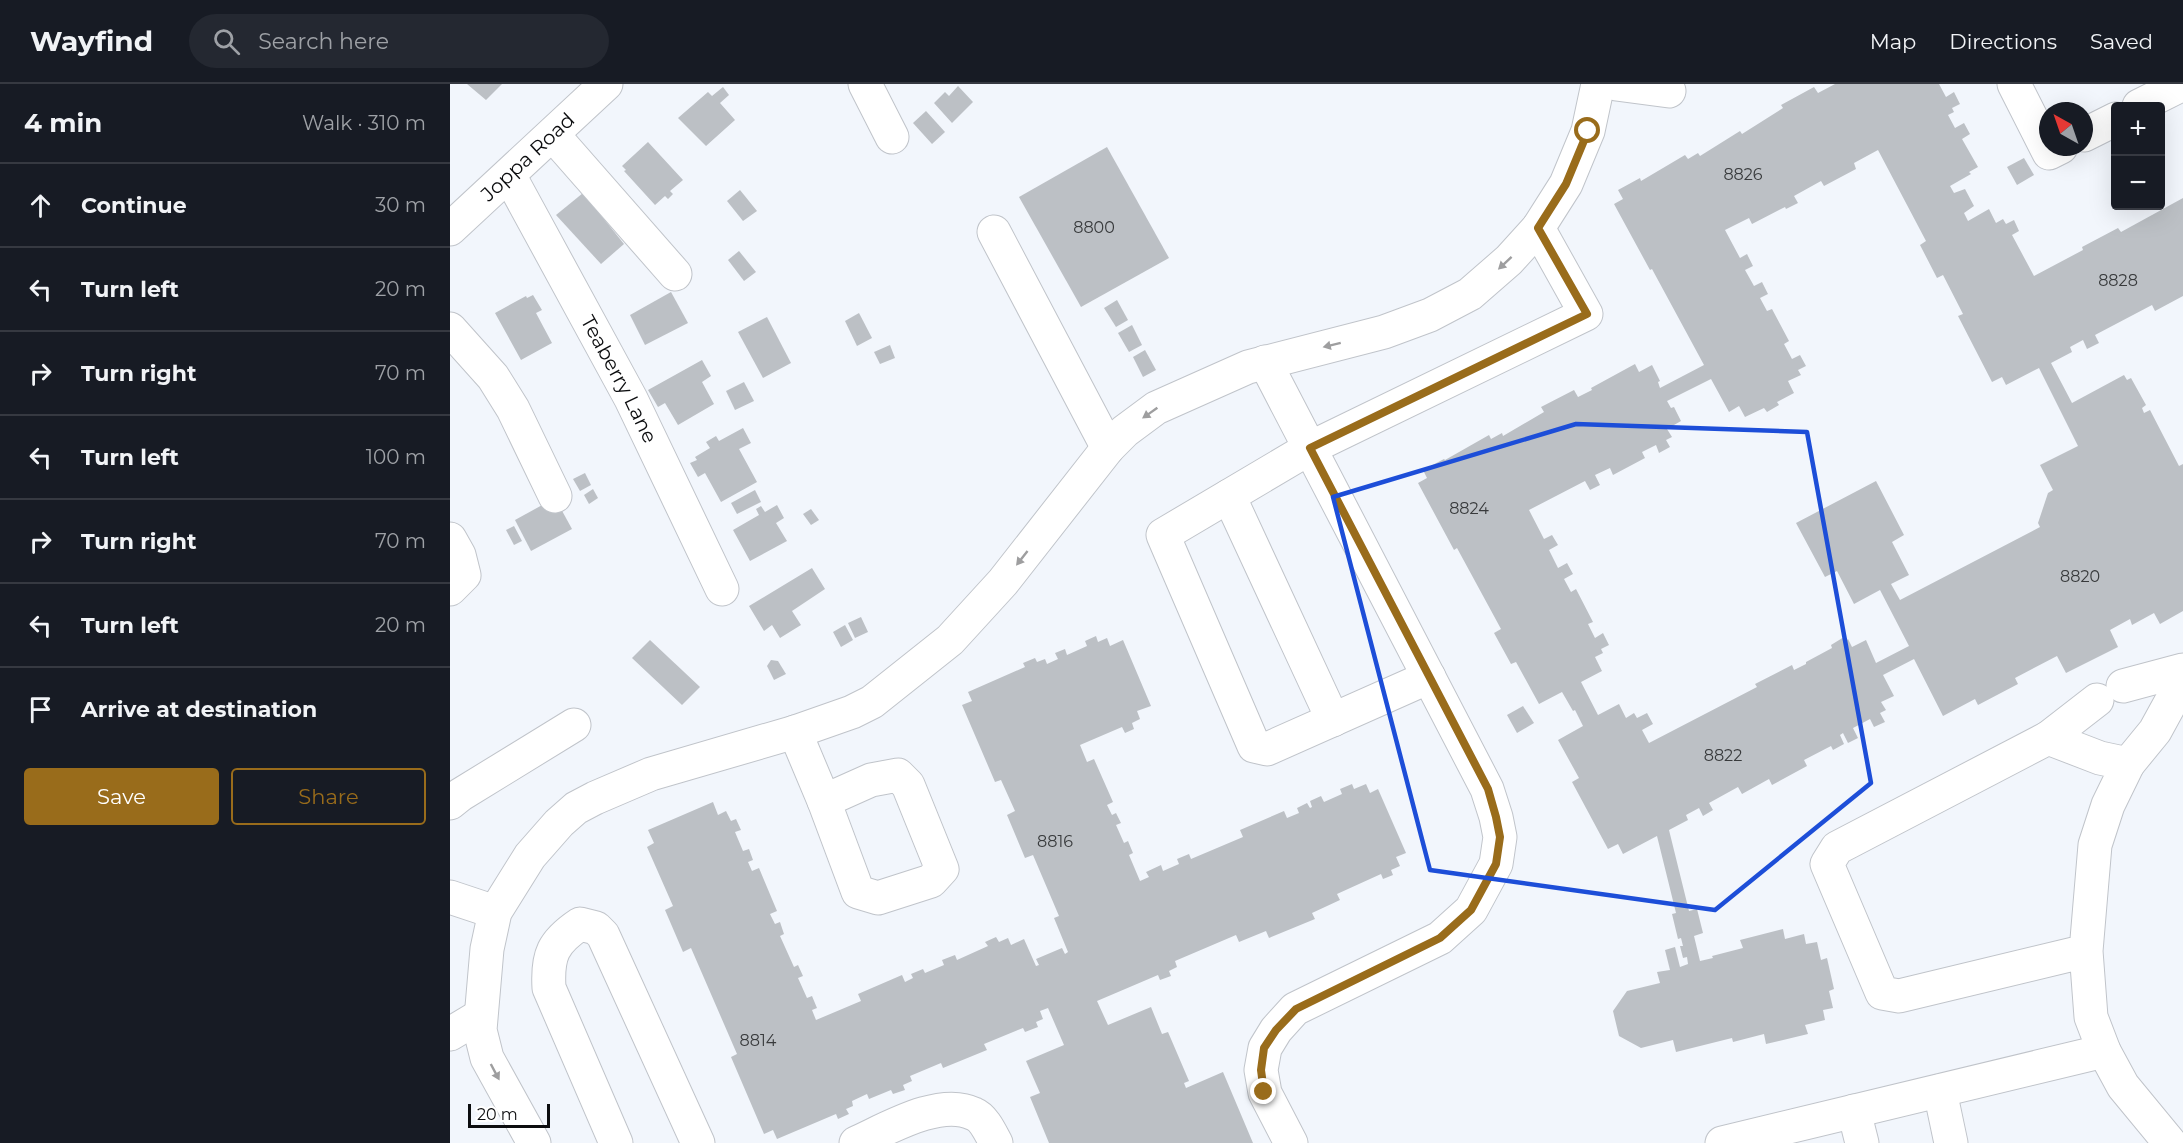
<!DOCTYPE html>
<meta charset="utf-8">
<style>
:root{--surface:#171b24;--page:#242831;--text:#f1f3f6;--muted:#9ea1a6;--line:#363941;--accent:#996c1b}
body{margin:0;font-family:Montserrat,sans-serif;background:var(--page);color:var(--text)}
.controls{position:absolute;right:18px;top:18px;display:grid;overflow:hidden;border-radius:6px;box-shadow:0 6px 24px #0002}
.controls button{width:54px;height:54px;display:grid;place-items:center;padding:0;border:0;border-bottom:2px solid var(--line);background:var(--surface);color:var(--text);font:30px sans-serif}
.compass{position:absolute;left:1589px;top:18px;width:54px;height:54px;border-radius:50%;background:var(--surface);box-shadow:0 6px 24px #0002;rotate:320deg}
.scale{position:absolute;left:18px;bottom:15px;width:82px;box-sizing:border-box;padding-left:6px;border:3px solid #0c0d0f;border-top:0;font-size:16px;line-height:21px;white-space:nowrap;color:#0c0d0f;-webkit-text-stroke:4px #fff;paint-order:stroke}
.stop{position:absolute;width:18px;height:18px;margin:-14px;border:4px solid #996c1b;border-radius:50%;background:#fff}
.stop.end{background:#996c1b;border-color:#fff;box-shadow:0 2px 6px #0008}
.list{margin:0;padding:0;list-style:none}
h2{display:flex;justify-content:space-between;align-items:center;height:78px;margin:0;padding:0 24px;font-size:26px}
h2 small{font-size:20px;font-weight:400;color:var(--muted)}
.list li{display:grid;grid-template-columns:39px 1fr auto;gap:18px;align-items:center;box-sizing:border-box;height:84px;padding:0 24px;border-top:2px solid var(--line)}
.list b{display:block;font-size:22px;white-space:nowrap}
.list em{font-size:20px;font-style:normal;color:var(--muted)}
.actions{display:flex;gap:12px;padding:18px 24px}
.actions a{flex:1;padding:14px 0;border:2px solid var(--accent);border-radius:6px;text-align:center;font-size:21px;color:var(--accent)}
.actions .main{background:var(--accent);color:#fff}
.icon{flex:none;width:33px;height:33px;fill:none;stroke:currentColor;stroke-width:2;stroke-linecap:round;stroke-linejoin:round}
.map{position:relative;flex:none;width:1733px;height:1059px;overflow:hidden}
header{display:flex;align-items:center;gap:36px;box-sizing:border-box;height:84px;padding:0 30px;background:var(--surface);border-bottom:2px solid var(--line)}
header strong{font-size:28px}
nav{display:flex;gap:33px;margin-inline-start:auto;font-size:21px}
.search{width:420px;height:54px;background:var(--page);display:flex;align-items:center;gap:15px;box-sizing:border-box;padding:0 21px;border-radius:33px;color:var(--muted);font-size:22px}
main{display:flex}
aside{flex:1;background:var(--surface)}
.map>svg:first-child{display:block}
.building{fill:#bcc0c5;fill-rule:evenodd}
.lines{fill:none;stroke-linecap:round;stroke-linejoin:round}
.minor-casing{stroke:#c0c4ca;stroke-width:35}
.major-casing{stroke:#c0c4ca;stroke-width:35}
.minor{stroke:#fff;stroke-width:33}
.major{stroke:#fff;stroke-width:33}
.oneway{fill:#9e9e9f}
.route{stroke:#996c1b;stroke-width:8}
.marked{fill:none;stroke:#1d4ed8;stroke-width:4.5;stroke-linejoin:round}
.labels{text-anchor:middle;stroke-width:6;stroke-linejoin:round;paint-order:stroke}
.number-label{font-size:16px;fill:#383a3c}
.street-label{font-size:20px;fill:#0c0d0f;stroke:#fff}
</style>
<header>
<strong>Wayfind</strong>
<div class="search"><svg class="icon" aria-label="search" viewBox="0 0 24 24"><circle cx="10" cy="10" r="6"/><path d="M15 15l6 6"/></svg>Search here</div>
<nav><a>Map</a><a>Directions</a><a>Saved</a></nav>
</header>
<main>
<aside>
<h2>4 min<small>Walk · 310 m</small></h2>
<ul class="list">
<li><svg class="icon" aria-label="ahead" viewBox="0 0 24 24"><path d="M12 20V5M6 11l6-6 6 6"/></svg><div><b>Continue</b></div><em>30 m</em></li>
<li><svg class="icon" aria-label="left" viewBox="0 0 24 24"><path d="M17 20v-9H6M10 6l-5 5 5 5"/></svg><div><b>Turn left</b></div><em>20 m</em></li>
<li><svg class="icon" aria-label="right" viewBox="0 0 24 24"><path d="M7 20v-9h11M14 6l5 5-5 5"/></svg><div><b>Turn right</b></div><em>70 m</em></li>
<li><svg class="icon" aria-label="left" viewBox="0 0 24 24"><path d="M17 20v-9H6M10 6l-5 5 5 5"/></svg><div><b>Turn left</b></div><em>100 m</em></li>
<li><svg class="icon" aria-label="right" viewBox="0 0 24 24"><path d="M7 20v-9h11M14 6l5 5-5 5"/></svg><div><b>Turn right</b></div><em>70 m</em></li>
<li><svg class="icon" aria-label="left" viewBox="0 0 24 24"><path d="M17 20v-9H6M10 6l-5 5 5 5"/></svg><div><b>Turn left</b></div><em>20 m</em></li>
<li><svg class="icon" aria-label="arrive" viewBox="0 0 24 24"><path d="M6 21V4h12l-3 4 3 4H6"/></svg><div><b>Arrive at destination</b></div></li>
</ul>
<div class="actions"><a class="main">Save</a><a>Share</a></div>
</aside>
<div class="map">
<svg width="1733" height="1059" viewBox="0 0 1733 1059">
<rect width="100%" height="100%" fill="#f2f6fc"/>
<g class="building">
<polygon points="17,0 52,0 36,16"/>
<path d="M1385,0H1489L1496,13L1504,8L1510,20L1502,24L1504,28L1498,31L1505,44L1514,39L1520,50L1512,55L1528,83L1519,88L1521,90L1500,102L1504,109L1515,105L1524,122L1514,129L1518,137L1539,125L1546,139L1553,135L1556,140L1564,136L1569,147L1562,151L1584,192L1633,166L1632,163L1668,144L1671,148L1733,114V212L1705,227L1702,221L1645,251L1649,259L1637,265L1633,256L1620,263L1622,268L1601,279L1622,319L1674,291L1677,296L1681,294L1696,321L1692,324L1694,329L1700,326L1729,382L1733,380V527L1710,540L1704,529L1682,541L1680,535L1660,546L1668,563L1616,589L1607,572L1565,594L1568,600L1528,621L1525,615L1493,632L1464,575L1433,591L1444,612L1431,618L1436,626L1430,629L1435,638L1424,643L1420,635L1403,644L1408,654L1398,659L1393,649L1390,651L1394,660L1383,666L1381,662L1354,676L1357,682L1322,701L1319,695L1292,710L1288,703L1259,719L1263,726L1253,732L1249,724L1236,731L1238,736L1219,746L1239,827L1247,825L1253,849L1244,852L1250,877L1263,874L1262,872L1293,864L1290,856L1333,845L1335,855L1354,850L1356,860L1367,858L1371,876L1377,874L1384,905L1379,907L1383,924L1373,926L1375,936L1355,941L1358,950L1316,960L1314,950L1283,958L1282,954L1226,968L1223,956L1191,964L1169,952L1163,927L1177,907L1210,899L1207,888L1220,886L1215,866L1225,863L1230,883L1238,880L1237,873L1233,874L1230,862H1233L1231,854L1228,855L1222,830L1226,829L1207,752L1173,770L1168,760L1158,765L1122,698L1129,694L1108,656L1133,642L1125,626L1123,627L1112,608L1089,620L1066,578L1061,580L1044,549L1051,545L1007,464L1004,466L968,399L977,394L973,386L994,375L995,376L1039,351L1041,355L1052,349L1053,352L1094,328L1091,323L1124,306L1128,313L1142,306L1141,304L1185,280L1189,288L1202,281L1210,297L1208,298L1210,304L1254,281L1202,185L1200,186L1164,120L1173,115L1168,106L1190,94L1191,97L1235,71L1238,75L1248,69L1250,72L1290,47L1292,50L1333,24L1331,21L1364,3L1368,9ZM1428,66L1476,157L1470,161L1487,194L1493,191L1513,230L1508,232L1542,298L1552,293L1556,301L1589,284L1628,362L1590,381L1603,406L1598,409L1588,439L1590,443L1450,516L1441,500L1459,491L1442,458L1454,451L1426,397L1346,439L1375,493L1387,487L1404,520L1430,506L1459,562L1426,579L1416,556L1402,563L1398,555L1396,557L1394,553L1381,561L1382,564L1356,578V580L1344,586L1342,581L1305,600L1307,603L1199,659L1192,646L1203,640L1197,629L1187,634L1184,629L1176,634L1169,620L1148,631L1131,598L1152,587L1145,573L1153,569L1151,565L1159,561L1153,549L1145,554L1138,540L1143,538L1126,505L1121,508L1114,495L1123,490L1117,479L1108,484L1099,466L1108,461L1102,451L1094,455L1079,426L1135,397L1140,406L1150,401L1145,391L1160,384L1163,391L1195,374L1192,368L1206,361L1209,369L1220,363L1216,356L1222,353L1217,345L1231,337L1224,323L1221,324L1217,317L1261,295L1279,328L1289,322L1295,333L1314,324L1317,328L1329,321L1327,318L1344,309L1338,297L1351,291L1348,286L1356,282L1350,271L1342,275L1334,260L1339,257L1322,225L1317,227L1310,214L1318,210L1312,198L1304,202L1295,186L1303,182L1297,170L1290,174L1275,146L1299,134L1302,140L1335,123L1336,125L1348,119L1344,112L1371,97L1374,102L1406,85L1404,79Z"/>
<polygon points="508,2 523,18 502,39 484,19 495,8 499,12"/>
<polygon points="273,3 279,11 270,19 285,36 256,62 228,34 258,8 262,12"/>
<polygon points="476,27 495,48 482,60 463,39"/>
<polygon points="198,58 233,96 220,107 223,110 218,115 215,112 205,121 174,87 176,86 172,82"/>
<polygon points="657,63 719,174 631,223 569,113"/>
<polygon points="1574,74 1584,91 1567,101 1557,83"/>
<polygon points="290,106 307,127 293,137 277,117"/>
<polygon points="133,109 174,160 151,180 106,131"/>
<polygon points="289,167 306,188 294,197 278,176"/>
<polygon points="221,208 238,239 195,261 180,231"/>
<polygon points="83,211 92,226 86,229 102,259 71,276 45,229 76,212 77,214"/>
<polygon points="667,216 678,236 666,243 654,224"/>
<polygon points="409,229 422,254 407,262 395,237"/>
<polygon points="317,233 341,279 313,294 288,248"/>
<polygon points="682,241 692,261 679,268 668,249"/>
<polygon points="440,261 445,274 430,280 424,268"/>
<polygon points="695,266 706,286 693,293 683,273"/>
<polygon points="252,276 261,292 252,298 264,320 228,341 215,319 208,323 198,306"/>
<polygon points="294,298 304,317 285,326 276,307"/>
<polygon points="293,344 301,359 289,365 307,398 271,418 255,389 248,393 240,379 247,376 245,373 260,364 256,358 266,352 269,357"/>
<polygon points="135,389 141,401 130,407 123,395"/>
<polygon points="143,405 148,414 139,420 134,411"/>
<polygon points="305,406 311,418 287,430 281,419"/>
<polygon points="105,414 122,445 81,467 65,436"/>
<polygon points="327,421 334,434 326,439 337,457 300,477 283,446 309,431 306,425 311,422 315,428"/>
<polygon points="361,425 369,436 361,441 353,430"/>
<polygon points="64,442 72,457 64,461 56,446"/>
<polygon points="362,484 375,505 342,527 351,541 330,554 322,541 314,547 299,522"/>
<polygon points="411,533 418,548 405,554 398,539"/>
<polygon points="395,541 403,556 391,563 383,548"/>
<polygon points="646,552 648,558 657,554 660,562 673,556 701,622 687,627 690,635 682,639 684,645 675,649 672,643 630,661 637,678 644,675 663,718 657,721 662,731 666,729 671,739 666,741 674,759 678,757 683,769 679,771 690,797 699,793 696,788 711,781 713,787 729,780 727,775 739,770 741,775 793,753 790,746 834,727 837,734 849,729 847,724 857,719 860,724 862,723 860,717 871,712 874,718 892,710 890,705 902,700 904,705 916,700 920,709 928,705 956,769 946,773 950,782 941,786 943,791 933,795 931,790 887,810 890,816 862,829 865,835 819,854 816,847 789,858 786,851 725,877 727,883 719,887 721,892 710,896 708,891 647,917 658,941 701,923 712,950 718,948 739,997 734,999 736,1004 773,988 803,1059 599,1059 580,1013 590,1009 576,977 614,961 598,924 590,927 593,935 586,938 588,943 575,948 573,944 534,960 537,966 493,984 491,979 460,992 462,997 453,1001 455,1006 443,1010 441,1006 419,1015 417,1010 402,1017 403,1022 396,1025 399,1030 388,1035 386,1030 327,1055 323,1046 314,1050 281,973 287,970 241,864 233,868 215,826 223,822 197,763 204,759 198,746 263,718 268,731 276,727 281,737 286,735 291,746 285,748 293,767 299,765 303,776 298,778 302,787 309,784 327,827 320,830 325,840 330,838 334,850 330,852 344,883 348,881 353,892 348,894 357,914 362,912 367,924 362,926 366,936 411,917 408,910 452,891 455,898 463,894 461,890 473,885 475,889 494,881 492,876 505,871 507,876 538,862 535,858 546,853 549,858 558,854 561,861 574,855 586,882 589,881 586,875 612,864 615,870 618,868 604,834 609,832 583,771 575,774 557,731 565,727 551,696 545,698 512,621 522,617 518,608 575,583 573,579 585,574 587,578 595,575 597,580 608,575 605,569 615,565 617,571 637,562 635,557"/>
<polygon points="200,556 250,603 232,621 182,574"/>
<polygon points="321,576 328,577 336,590 324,596 317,582"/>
<polygon points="1073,622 1084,639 1067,649 1057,631"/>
</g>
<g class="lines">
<g class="minor-casing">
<g id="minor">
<polyline points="415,0 442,53"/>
<polyline points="1166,0 1219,7"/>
<polyline points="1564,0 1599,69 1611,63"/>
<polyline points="1689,22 1733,0"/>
<polyline points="103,51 225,190"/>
<polyline points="1634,51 1666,35"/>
<path id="s1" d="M59,91L181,315L272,505"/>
<polyline points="544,148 658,364"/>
<polyline points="0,245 43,293 63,325 105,412"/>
<polyline points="815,278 1037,705 1046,733 1050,753 1046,780 1021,826 990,854 845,925 826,946 815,964 811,986 815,1009 841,1059"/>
<polyline points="779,412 883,636"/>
<polyline points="0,455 9,471 14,491 0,505"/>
<polyline points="979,593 817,665 804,662 713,451 860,364 1136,230 1088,144"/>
<polyline points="1673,602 1733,586"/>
<polyline points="345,648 374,717"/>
<polyline points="1598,654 1647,616"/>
<polyline points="1678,680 1705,647 1733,596"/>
<polygon points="448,691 458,701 492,785 481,797 428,814 408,808 374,717 421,696"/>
<polyline points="0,719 10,711 124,641"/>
<polyline points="0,813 45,828"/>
<polyline points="1636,867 1449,912 1432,909 1377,780 1387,764 1598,654 1650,674 1678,680 1658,721 1645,761 1636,867 1641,933 1654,967 1673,1002 1720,1059"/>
<polyline points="0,950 30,932"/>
<polyline points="1490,1007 1501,1059"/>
<polyline points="1404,1027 1412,1059"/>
<polyline points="84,1059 37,974 30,946 37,865 45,828 80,772 109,739 126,724 145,714 201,690 345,648 402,628 422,618 500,556 553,498 658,364 675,347 706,324 798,283 934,248 980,231 1020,210 1059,176 1088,144 1116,100 1138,47 1148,0"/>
<path d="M166,1059L99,904C97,871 103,858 130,840L146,844L153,851L248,1059"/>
<path d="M406,1059C437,1045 490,1013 524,1030C534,1034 541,1050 546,1059"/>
<polyline points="1272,1059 1654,967"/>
</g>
</g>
<g class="major-casing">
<g id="major">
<path id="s2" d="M0,145L156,0"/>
</g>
</g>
<use href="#minor" class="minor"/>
<use href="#major" class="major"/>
</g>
<defs><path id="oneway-solid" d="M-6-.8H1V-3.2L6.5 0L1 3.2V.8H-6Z" transform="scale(1.5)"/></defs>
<g class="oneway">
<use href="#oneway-solid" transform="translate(1055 179) rotate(137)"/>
<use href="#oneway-solid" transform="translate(882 261) rotate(166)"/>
<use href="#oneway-solid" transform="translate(700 329) rotate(145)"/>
<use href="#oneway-solid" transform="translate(572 474) rotate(128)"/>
<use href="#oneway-solid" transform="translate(45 988) rotate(62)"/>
</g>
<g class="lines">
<polyline class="route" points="814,1008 811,986 814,964 826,946 846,925 990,854 1021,826 1046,780 1050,753 1046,733 1038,705 860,364 1137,230 1088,144 1116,100 1138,47"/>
</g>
<path class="marked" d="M1126,340L1357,348L1421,699L1265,826L980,786L883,413Z"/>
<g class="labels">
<g class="number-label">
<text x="1293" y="96">8826</text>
<text x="644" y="149">8800</text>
<text x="1668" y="202">8828</text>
<text x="1019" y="430">8824</text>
<text x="1630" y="498">8820</text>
<text x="1273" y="677">8822</text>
<text x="605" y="763">8816</text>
<text x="308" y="962">8814</text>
</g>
<g class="street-label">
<text dy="7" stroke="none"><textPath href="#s2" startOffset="106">Joppa Road</textPath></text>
<text dy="7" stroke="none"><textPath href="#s1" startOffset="232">Teaberry Lane</textPath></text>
</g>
</g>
</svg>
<div class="controls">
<button>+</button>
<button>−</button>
</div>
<svg class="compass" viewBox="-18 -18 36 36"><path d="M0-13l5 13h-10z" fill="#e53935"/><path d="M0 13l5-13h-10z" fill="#9ea1a6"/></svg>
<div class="scale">20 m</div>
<div class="stop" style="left:1138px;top:47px"></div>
<div class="stop end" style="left:814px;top:1008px"></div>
</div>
</main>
